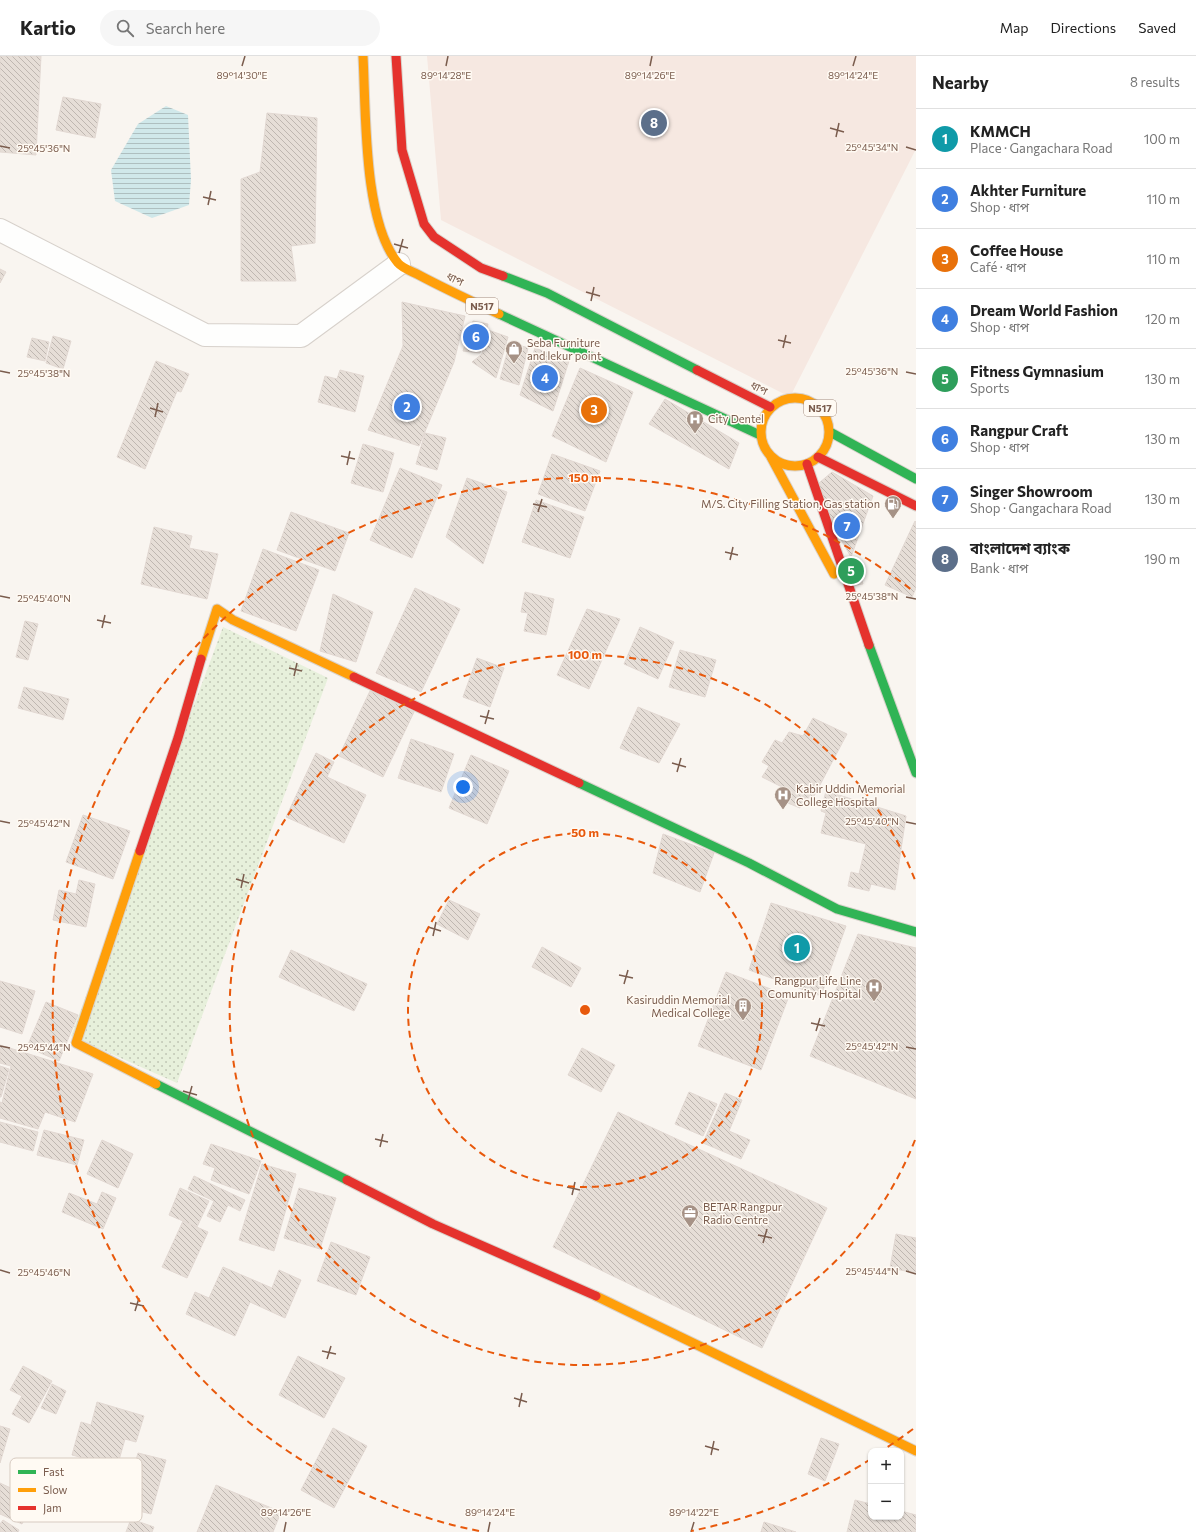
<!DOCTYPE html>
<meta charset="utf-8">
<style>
:root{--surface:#fff;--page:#f6f6f6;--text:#222;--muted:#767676;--line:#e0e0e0;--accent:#b45309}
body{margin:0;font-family:Commissioner,"Noto Sans Bengali",sans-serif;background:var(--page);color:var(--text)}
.controls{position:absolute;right:12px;bottom:12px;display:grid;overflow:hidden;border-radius:8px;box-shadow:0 1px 3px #0004}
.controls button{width:36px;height:36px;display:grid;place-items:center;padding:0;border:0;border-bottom:1px solid var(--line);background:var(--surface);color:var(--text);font:20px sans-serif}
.you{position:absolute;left:463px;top:731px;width:14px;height:14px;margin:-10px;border:3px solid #fff;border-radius:50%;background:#1a73e8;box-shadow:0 0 0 6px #1a73e833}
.badge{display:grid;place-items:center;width:26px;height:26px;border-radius:50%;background:var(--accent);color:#fff;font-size:13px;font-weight:700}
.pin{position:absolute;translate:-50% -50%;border:2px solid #fff;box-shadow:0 1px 4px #0006}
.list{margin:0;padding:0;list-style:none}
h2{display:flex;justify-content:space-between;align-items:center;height:52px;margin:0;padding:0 16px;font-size:17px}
h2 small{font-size:13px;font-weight:400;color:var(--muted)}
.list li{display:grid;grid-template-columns:26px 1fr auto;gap:12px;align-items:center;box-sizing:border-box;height:60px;padding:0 16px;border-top:1px solid var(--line)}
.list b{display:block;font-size:15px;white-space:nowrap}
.list p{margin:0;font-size:13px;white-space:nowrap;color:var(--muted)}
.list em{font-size:13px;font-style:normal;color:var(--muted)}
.icon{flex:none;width:22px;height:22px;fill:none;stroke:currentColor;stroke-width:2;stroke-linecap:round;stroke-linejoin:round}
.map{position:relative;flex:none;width:916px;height:1476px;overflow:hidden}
header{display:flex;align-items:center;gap:24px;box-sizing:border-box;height:56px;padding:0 20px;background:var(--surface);border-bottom:1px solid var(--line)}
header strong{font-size:19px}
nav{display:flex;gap:22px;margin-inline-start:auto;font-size:14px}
.search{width:280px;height:36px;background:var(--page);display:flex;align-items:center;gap:10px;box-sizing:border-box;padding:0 14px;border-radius:22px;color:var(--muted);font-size:15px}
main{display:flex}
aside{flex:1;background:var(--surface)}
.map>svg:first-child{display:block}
.commercial{fill:#f6e8e1}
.grass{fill:url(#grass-dots)}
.water{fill:url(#water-rules)}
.building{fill:url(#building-back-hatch);stroke:#e2d8d2}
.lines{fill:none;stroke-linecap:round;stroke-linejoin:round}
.street-casing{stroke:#d7d1cb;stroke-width:24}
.fast-casing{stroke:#d9d2cb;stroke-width:11}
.slow-casing{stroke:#d9d2cb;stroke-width:11}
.jam-casing{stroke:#d9d2cb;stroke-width:11}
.street{stroke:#fefefd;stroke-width:22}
.fast{stroke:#30b455;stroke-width:9}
.slow{stroke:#ff9f0a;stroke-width:9}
.jam{stroke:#e5322d;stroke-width:9}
.ticks{fill:none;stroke:#7a5c4d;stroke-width:1.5}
.ring{fill:none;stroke:#e8590c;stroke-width:2;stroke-dasharray:7 5}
.labels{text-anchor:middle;stroke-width:3;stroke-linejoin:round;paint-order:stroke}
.shield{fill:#fffaf3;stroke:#a28b7f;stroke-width:1}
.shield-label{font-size:10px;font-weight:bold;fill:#7a5c4d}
.street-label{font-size:11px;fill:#7a5c4d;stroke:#fffaf3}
.poi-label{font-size:11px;fill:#7a5c4d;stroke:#fffaf3;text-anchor:start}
.key{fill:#fffaf3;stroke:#d7cbc1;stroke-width:1}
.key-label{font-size:11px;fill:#7a5c4d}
.ticks-label{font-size:10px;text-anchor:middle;fill:#7a5c4d;stroke:#fffaf3;stroke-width:3;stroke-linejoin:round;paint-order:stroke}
.centre{fill:#e8590c;stroke:#fffaf3;stroke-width:2}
.ring-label{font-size:12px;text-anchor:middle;font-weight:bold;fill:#e8590c;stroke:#fffaf3;stroke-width:3;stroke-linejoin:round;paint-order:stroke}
</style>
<header>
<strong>Kartio</strong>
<div class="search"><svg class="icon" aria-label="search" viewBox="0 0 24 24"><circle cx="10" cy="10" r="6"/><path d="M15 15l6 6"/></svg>Search here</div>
<nav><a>Map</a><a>Directions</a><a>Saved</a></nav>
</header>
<main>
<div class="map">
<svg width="916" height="1476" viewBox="0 0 916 1476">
<defs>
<pattern id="grass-dots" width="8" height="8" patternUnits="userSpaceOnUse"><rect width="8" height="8" fill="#e7f0db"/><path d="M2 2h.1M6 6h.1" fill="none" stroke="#c0c6b4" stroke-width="1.8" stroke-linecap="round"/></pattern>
<pattern id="water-rules" width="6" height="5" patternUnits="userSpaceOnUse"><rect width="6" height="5" fill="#d0e8ea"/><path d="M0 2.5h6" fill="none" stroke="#aebfc0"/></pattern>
<pattern id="building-back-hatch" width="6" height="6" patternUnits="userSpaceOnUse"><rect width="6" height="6" fill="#e6ded7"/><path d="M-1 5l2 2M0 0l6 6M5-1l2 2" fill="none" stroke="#bfb7b1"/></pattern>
</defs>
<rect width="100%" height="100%" fill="#f9f5f0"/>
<polygon class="commercial" points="427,0 916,0 916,93 790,341 441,164"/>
<polygon class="grass" points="223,571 328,622 177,1027 71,980"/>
<polygon class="water" points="166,50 188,59 191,124 189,149 152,162 115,145 111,114 138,68"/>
<g class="building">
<polygon points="0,0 41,0 36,99 0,96"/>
<polygon points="63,41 101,48 95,82 56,74"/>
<polygon points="267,57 317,62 315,187 291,190 296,225 241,225 241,123 260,116"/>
<polygon points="0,213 6,216 0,227"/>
<polygon points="402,246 465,260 454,306 419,390 368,374 403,290"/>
<polygon points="473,265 488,268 480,297 463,295"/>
<polygon points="488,274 508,281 496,322 472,306 482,298"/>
<polygon points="53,280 71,285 63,313 46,307"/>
<polygon points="32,282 49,286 45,305 27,301"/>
<polygon points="510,286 528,292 519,329 500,323"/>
<polygon points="535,292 569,305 553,355 520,339"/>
<polygon points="156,305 189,318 181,336 177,335 145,413 117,401"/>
<polygon points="580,312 633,336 606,406 552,380"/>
<polygon points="340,314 364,320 355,356 318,346 325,320 337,323"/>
<polygon points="665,343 739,387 729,413 649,368"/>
<polygon points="425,377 446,382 437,414 416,408"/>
<polygon points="363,388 394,397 383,436 351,427"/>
<polygon points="552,398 600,415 585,455 538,438"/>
<polygon points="400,412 442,429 412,502 370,484"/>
<polygon points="832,416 873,440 851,501 812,433"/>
<polygon points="467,422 507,436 483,508 446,481"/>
<polygon points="536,444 584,461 570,502 522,486"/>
<polygon points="291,456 349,477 335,515 277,494"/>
<polygon points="915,465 916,466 916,532 912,541 885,529"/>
<polygon points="154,471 192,480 189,492 218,498 207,543 141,528"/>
<polygon points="263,493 319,514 296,575 241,555"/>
<polygon points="838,503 855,503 863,528 850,530"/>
<polygon points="415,532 460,553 421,636 376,617"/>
<polygon points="525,536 554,543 546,579 524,575 528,557 521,556"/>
<polygon points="333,538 373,556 356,606 320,595"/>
<polygon points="587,553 620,563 589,633 557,619"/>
<polygon points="25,565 38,568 28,604 16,601"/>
<polygon points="640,571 674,586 658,623 624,608"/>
<polygon points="680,594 716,604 705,641 669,631"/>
<polygon points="477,602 504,612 490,651 463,641"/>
<polygon points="24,631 69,643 63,664 18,652"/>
<polygon points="370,635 414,656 383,721 339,700"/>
<polygon points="638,651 680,668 659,707 620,692"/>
<polygon points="813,662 847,678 813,742 805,742 800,752 783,745 790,735 762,721 769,710 762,706 775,684 782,687 789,676 803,680"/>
<polygon points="411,683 454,698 441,736 398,722"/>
<polygon points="316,697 334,706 327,721 366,739 344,787 286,761"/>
<polygon points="471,699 509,715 487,768 449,752"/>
<polygon points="826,735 906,760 895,834 871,828 869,835 848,830 851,816 859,818 866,788 821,777 826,757 821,755"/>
<polygon points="83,759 130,775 113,823 66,806"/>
<polygon points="663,778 714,797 700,836 653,817"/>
<polygon points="79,824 95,828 86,871 53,864 59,834 76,838"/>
<polygon points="449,844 480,858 468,884 437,868"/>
<polygon points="771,847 846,870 821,940 749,914"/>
<polygon points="858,878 916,892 916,1043 810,1000"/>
<polygon points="542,891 581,912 571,931 532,911"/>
<polygon points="291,894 367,928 354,955 279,921"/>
<polygon points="726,916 789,940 761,1014 698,990"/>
<polygon points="0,925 35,935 22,978 0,971"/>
<polygon points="46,946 78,959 59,1005 27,991"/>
<polygon points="0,989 93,1018 75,1066 45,1056 38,1073 0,1062 0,1046 2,1047 11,1010 0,1007"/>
<polygon points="582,992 615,1009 601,1036 568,1019"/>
<polygon points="0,1010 9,1013 1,1041 0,1041"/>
<polygon points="689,1036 717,1048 703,1080 675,1068"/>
<polygon points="725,1037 742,1044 729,1075 750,1084 741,1103 703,1087"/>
<polygon points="618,1056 827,1152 762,1292 553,1191"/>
<polygon points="0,1066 38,1076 33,1095 0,1086"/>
<polygon points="44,1074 84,1084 77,1109 37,1099"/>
<polygon points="102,1084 133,1098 118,1132 87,1118"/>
<polygon points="211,1088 261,1105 249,1138 211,1124 215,1112 203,1108"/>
<polygon points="262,1108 296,1118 274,1195 239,1184"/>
<polygon points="194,1120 245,1144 240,1155 228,1149 220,1166 207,1160 214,1145 188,1133"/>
<polygon points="180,1132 209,1145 197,1171 169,1159"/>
<polygon points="299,1132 336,1142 320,1193 284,1182"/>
<polygon points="102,1136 116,1142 103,1173 62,1156 69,1137 97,1148"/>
<polygon points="183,1165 208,1176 187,1222 162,1211"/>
<polygon points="896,1178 916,1182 916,1217 890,1212"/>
<polygon points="331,1186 370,1201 356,1239 317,1225"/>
<polygon points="223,1211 272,1232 279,1214 301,1224 285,1262 250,1246 235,1280 186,1258 195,1236 209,1242"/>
<polygon points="298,1300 345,1322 324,1362 279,1339"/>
<polygon points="23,1310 52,1325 29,1367 12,1358 22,1340 10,1334"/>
<polygon points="52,1328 66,1335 56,1358 41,1352"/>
<polygon points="97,1346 144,1360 136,1386 125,1383 117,1411 72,1399 81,1366 91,1369"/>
<polygon points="0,1370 10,1373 0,1407"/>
<polygon points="333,1372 367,1390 334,1452 301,1434"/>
<polygon points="821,1382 839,1388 825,1425 808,1418"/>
<polygon points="138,1397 166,1404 151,1458 123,1451"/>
<polygon points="0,1427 34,1443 22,1468 0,1458"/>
<polygon points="216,1429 281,1456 273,1476 197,1476"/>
<polygon points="855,1444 871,1448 871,1461 901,1461 901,1455 916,1459 916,1476 847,1476"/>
<polygon points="131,1463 154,1471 152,1476 126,1476"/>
<polygon points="3,1464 19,1474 18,1476 0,1476 0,1468"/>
<polygon points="764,1466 796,1476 761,1476"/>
</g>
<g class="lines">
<g class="street-casing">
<polyline id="street" points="0,174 205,279 301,280 399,208"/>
</g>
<g class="fast-casing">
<g id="fast">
<polyline points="503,220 547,237 697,314"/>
<polyline points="499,258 760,379"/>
<polyline points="830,376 916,423"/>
<polyline points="869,589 916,717"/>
<polyline points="579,727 749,807 837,853 916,876"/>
<polyline points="156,1028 347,1124"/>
</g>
</g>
<g class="slow-casing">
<g id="slow">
<path d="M363,0C366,54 363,166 398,207C402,212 411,215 417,218C443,232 471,245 499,258"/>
<circle cx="795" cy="376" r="34"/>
<polyline points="771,401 834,518"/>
<polyline points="201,603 217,553 233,564 354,621"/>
<polyline points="140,795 76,987 156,1028"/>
<polyline points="596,1240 916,1395"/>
</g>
</g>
<g class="jam-casing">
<g id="jam">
<polyline points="396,0 402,94 424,168 434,181 481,212 503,220"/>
<polyline points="697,314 770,351"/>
<polyline points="818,401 916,450"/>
<polyline points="807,408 869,589"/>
<polyline points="354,621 579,727"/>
<polyline points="140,795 178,682 201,603"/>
<polyline points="347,1124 433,1168 596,1240"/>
</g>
</g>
<use href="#street" class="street"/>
<use href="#fast" class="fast"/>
<use href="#slow" class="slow"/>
<use href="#jam" class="jam"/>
</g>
<path class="ticks" d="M242,10L245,0M446,10L448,0M650,10L652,0M853,10L856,0M830,72L844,76M836,81L839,67M0,90L10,92M906,91L916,94M203,141L216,144M208,149L211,135M394,188L408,192M399,197L403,183M586,236L600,240M591,245L594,231M778,284L791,287M783,292L786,279M0,315L10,317M906,316L916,318M150,352L163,356M155,361L158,347M341,400L355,403M347,409L350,395M533,448L547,451M538,456L542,443M725,496L738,499M730,504L733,491M0,540L10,542M906,541L916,543M97,564L111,567M102,572L105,559M289,612L302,615M294,620L297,607M480,660L494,663M485,668L489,654M672,707L686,711M677,716L681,702M0,765L10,767M906,766L916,768M236,823L249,827M241,832L244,818M428,871L441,875M433,880L436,866M619,919L633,922M624,928L628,914M811,967L825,970M816,975L820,962M0,990L10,992M906,991L916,993M183,1035L197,1039M188,1044L192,1030M375,1083L388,1086M380,1091L383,1078M567,1131L580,1134M572,1139L575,1126M758,1179L772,1182M763,1187L767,1173M0,1214L10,1217M906,1215L916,1218M130,1247L144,1250M135,1255L139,1242M322,1295L336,1298M327,1303L331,1290M514,1342L527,1346M519,1351L522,1337M705,1390L719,1394M711,1399L714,1385M284,1476L286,1466M488,1476L490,1466M691,1476L694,1466"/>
<g class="ring">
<circle cx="585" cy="954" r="177"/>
<path d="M915 1084A355 355 0 1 1 915 824"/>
<path d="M913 1373A532 532 0 0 1 886 1392M871 1403A532 532 0 0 1 691 1475M479 1475A532 532 0 1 1 913 535"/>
</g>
<defs>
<g id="shop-pin" transform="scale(0.9)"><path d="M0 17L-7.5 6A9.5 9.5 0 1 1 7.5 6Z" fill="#a69286" stroke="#fffaf3"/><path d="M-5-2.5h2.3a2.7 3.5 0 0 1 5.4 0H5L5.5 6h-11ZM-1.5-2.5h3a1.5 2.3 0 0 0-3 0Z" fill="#fff"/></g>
<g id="hospital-pin" transform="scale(0.9)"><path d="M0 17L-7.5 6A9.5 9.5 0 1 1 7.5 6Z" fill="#a69286" stroke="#fffaf3"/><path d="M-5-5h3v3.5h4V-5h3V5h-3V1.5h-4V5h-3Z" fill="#fff"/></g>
<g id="fuel-pin" transform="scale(0.9)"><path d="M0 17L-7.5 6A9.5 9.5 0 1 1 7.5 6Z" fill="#a69286" stroke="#fffaf3"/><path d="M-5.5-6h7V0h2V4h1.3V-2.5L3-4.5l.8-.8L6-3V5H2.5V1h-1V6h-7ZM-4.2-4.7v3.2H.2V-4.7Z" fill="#fff"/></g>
<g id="building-pin" transform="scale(0.9)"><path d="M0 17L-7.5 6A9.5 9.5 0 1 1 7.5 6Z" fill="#a69286" stroke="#fffaf3"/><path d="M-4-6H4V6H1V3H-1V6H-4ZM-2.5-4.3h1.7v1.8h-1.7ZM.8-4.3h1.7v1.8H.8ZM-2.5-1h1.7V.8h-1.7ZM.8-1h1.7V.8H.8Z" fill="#fff"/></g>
<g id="office-pin" transform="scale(0.9)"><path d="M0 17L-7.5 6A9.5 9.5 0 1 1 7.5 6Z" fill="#a69286" stroke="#fffaf3"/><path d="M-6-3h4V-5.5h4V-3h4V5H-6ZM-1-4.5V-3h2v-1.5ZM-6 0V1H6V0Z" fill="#fff"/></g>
</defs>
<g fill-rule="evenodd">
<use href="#shop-pin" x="514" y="293"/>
<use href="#hospital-pin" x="695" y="363"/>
<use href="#fuel-pin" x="893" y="448"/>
<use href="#hospital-pin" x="783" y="739"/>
<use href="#hospital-pin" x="874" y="931"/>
<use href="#building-pin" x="743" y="950"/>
<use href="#office-pin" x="690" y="1157"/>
</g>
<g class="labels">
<g class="shield">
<rect x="466" y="242" width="32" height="16" rx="3"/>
<rect x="804" y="344" width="32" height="16" rx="3"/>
</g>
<g class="shield-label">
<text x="482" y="254">N517</text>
<text x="820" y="356">N517</text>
</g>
<g class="street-label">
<text transform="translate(455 223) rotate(26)" y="4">ধাপ</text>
<text transform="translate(759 332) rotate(27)" y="4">ধাপ</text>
</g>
<g class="poi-label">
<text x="527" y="291">Seba Furniture<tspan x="527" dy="13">and lekur point</tspan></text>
<text x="708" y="367">City Dentel</text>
<text x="880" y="452" text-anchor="end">M/S. City Filling Station, Gas station</text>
<text x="796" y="737">Kabir Uddin Memorial<tspan x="796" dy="13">College Hospital</tspan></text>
<text x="861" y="929" text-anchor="end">Rangpur Life Line<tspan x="861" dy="13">Comunity Hospital</tspan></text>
<text x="730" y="948" text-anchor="end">Kasiruddin Memorial<tspan x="730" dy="13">Medical College</tspan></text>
<text x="703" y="1155">BETAR Rangpur<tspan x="703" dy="13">Radio Centre</tspan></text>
</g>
</g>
<rect x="10" y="1402" width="132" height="64" rx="6" class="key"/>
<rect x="18" y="1414" width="18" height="4" fill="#30b455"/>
<rect x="18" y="1432" width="18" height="4" fill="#ff9f0a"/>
<rect x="18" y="1450" width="18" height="4" fill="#e5322d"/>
<g class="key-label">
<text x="43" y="1420">Fast</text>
<text x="43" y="1438">Slow</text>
<text x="43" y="1456">Jam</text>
</g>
<g class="ticks-label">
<text x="242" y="23">89°14'30"E</text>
<text x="446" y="23">89°14'28"E</text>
<text x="650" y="23">89°14'26"E</text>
<text x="853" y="23">89°14'24"E</text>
<text x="872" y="95">25°45'34"N</text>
<text x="44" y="96">25°45'36"N</text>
<text x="872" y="319">25°45'36"N</text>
<text x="44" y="321">25°45'38"N</text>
<text x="872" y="544">25°45'38"N</text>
<text x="44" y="546">25°45'40"N</text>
<text x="872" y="769">25°45'40"N</text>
<text x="44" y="771">25°45'42"N</text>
<text x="872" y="994">25°45'42"N</text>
<text x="44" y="995">25°45'44"N</text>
<text x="872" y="1219">25°45'44"N</text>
<text x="44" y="1220">25°45'46"N</text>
<text x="286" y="1460">89°14'26"E</text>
<text x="490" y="1460">89°14'24"E</text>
<text x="694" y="1460">89°14'22"E</text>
</g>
<circle cx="585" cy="954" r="6" class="centre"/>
<g class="ring-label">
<text x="585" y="426">150 m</text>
<text x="585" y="603">100 m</text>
<text x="585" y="781">50 m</text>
</g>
</svg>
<div class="controls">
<button>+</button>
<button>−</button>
</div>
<div class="you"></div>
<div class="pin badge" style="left:797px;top:892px;background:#0f9aa8">1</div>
<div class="pin badge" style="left:407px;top:351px;background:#3f7fe0">2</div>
<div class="pin badge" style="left:594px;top:354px;background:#e8710a">3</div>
<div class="pin badge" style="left:545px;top:322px;background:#3f7fe0">4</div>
<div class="pin badge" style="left:851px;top:515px;background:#2e9e5b">5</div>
<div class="pin badge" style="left:476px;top:281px;background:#3f7fe0">6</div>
<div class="pin badge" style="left:847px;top:470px;background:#3f7fe0">7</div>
<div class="pin badge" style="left:654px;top:67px;background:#5c6f8a">8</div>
</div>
<aside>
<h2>Nearby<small>8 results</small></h2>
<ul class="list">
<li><span class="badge" style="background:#0f9aa8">1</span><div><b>KMMCH</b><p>Place · Gangachara Road</p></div><em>100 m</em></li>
<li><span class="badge" style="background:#3f7fe0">2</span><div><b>Akhter Furniture</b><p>Shop · ধাপ</p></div><em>110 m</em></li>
<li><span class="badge" style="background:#e8710a">3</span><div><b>Coffee House</b><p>Café · ধাপ</p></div><em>110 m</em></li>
<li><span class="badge" style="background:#3f7fe0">4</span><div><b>Dream World Fashion</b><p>Shop · ধাপ</p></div><em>120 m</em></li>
<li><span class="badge" style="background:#2e9e5b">5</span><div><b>Fitness Gymnasium</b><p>Sports</p></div><em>130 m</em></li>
<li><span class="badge" style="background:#3f7fe0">6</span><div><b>Rangpur Craft</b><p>Shop · ধাপ</p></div><em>130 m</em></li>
<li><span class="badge" style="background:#3f7fe0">7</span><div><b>Singer Showroom</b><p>Shop · Gangachara Road</p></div><em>130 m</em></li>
<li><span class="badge" style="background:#5c6f8a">8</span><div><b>বাংলাদেশ ব্যাংক</b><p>Bank · ধাপ</p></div><em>190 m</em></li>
</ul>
</aside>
</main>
